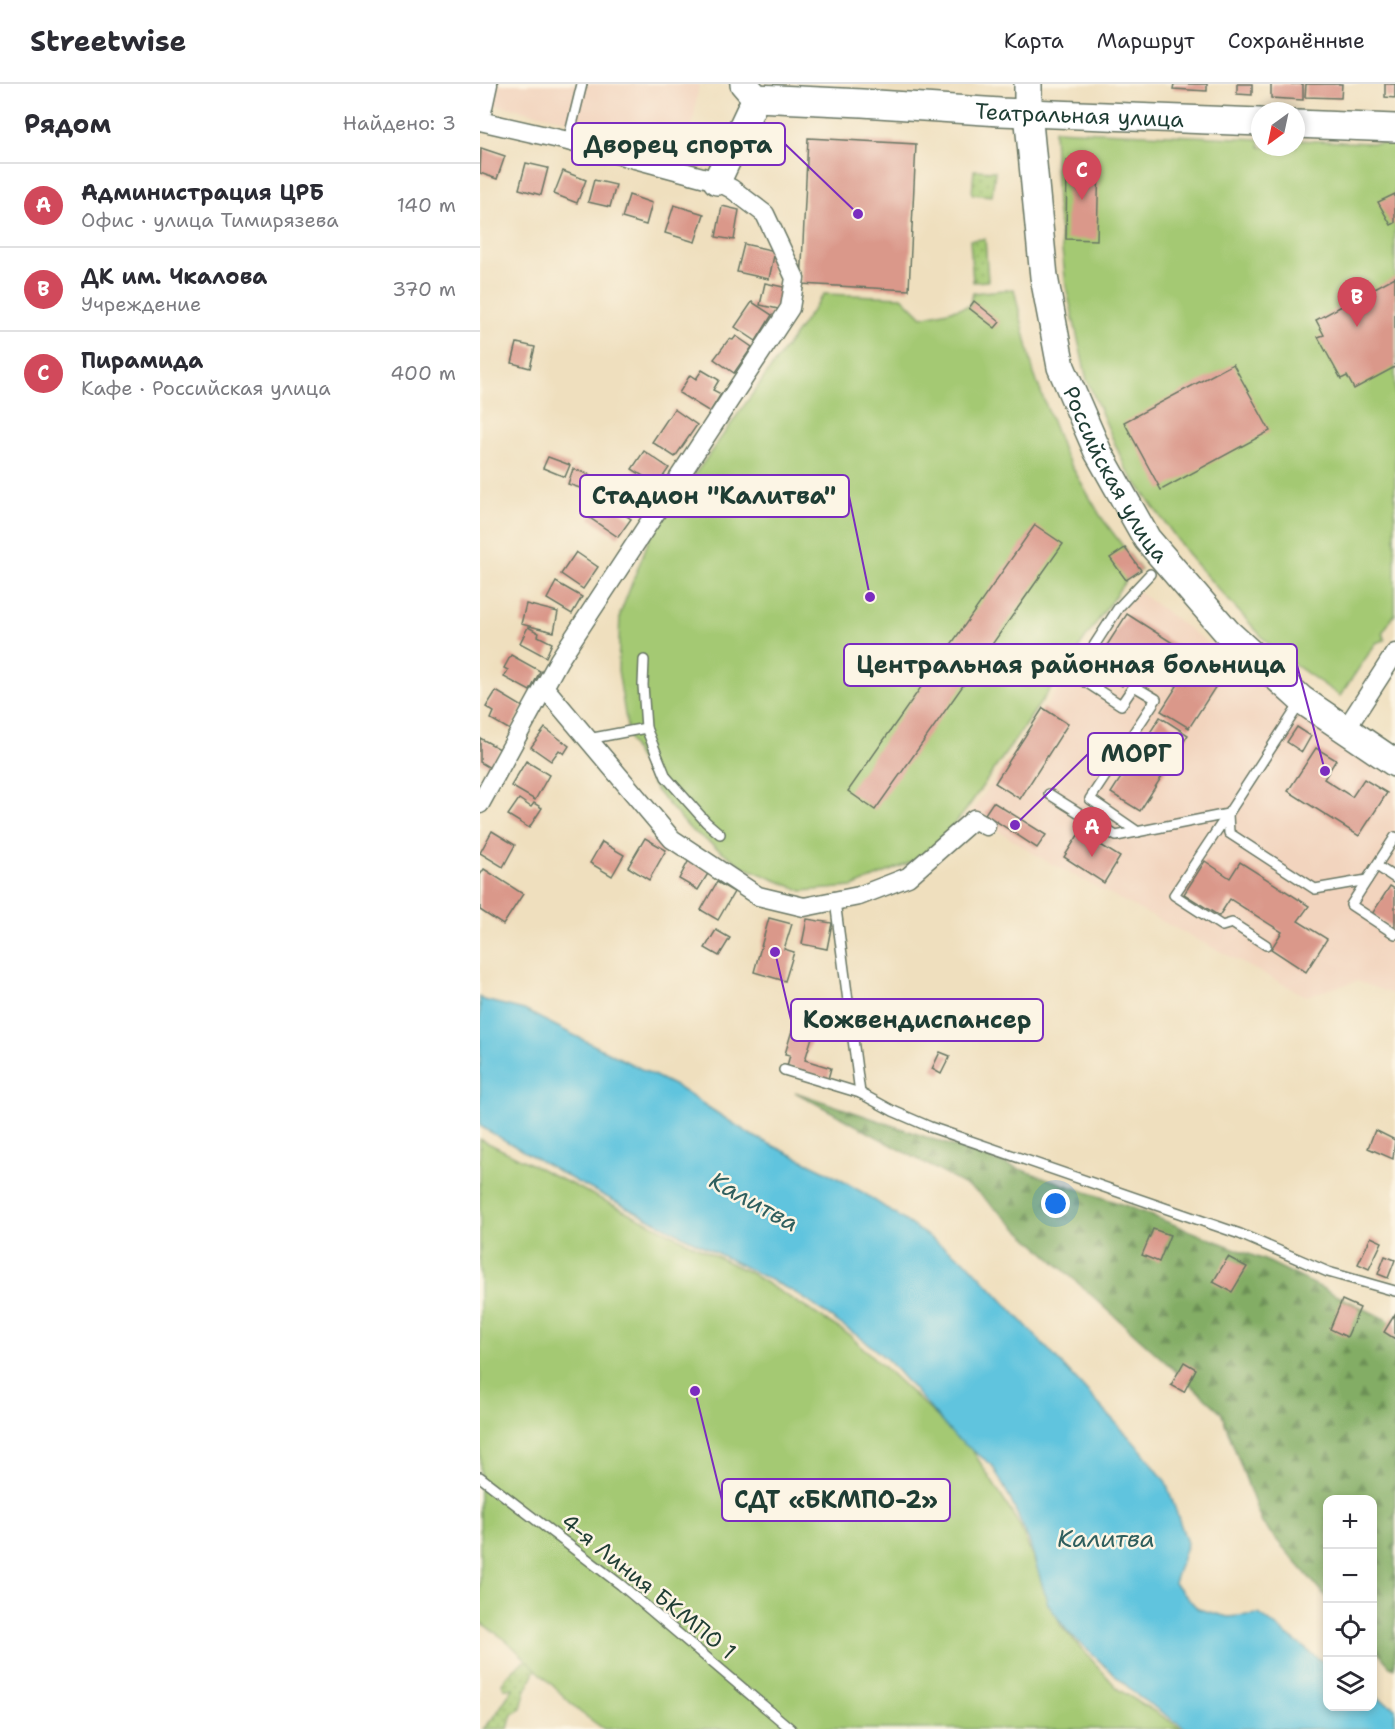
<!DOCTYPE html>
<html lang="ru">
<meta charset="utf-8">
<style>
:root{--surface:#fff;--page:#f7f7f7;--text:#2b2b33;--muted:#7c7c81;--line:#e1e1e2;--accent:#d1495b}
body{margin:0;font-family:"Shantell Sans",sans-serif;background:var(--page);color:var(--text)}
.controls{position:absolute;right:18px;bottom:18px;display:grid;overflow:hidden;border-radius:12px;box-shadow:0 3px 9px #0003}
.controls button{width:54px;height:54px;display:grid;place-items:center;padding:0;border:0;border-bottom:2px solid var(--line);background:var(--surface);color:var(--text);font:30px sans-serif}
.compass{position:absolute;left:771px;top:18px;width:54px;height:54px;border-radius:50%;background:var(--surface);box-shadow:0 3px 9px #0003;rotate:213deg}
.you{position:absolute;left:576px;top:1120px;width:21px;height:21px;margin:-15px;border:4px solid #fff;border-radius:50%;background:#1a73e8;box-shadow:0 0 0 9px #1a73e833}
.badge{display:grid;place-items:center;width:39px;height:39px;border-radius:50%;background:var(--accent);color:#fff;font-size:20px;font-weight:700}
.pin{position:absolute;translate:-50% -50px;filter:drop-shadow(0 2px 3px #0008)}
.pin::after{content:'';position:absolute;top:32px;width:21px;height:18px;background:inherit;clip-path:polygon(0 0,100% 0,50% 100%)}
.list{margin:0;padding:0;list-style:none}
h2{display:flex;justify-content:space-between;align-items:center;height:78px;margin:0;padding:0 24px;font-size:26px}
h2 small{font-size:20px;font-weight:400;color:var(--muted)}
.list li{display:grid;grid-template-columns:39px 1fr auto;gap:18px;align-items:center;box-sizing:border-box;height:84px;padding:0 24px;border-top:2px solid var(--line)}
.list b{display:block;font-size:22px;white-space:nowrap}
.list p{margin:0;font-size:20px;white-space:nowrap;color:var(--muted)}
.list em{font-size:20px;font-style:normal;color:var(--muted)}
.icon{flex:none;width:33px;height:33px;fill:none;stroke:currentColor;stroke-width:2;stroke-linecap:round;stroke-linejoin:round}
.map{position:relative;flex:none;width:915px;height:1645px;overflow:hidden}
header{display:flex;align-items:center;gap:36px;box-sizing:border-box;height:84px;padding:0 30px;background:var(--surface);border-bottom:2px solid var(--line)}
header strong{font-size:28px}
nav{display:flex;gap:33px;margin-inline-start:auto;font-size:21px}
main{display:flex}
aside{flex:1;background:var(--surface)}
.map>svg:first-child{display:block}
.built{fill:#f2d4be}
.grass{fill:url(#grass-dots);stroke:#628354;stroke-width:1.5}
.forest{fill:url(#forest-firs);stroke:#51754c;stroke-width:1.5}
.green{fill:#a4c973;stroke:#628354;stroke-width:1.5}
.water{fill:#60c4de;stroke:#408089;stroke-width:1.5}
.building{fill:#da988a}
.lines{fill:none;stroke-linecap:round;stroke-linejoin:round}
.lane-casing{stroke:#687664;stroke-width:12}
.street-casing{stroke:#687664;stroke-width:21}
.secondary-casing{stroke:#687664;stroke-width:30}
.lane{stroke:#fff;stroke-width:9}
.street{stroke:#fff;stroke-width:18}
.secondary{stroke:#fff;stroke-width:27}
.labels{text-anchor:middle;stroke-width:5;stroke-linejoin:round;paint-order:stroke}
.street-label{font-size:22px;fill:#1f3d34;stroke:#fcf5e5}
.water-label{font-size:24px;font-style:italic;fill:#2f5f5e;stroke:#fcf5e5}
.leader{fill:none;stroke:#7b2cbf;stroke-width:2}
.callout-dot{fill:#7b2cbf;stroke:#fcf5e5;stroke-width:2}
.callout{fill:#fcf5e5;stroke:#7b2cbf;stroke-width:2}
.callout-label{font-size:24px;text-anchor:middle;font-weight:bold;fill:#1f3d34}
</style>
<header>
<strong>Streetwise</strong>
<nav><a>Карта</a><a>Маршрут</a><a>Сохранённые</a></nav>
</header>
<main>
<aside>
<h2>Рядом<small>Найдено: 3</small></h2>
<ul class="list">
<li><span class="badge">A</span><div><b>Администрация ЦРБ</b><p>Офис · улица Тимирязева</p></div><em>140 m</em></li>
<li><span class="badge">B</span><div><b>ДК им. Чкалова</b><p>Учреждение</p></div><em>370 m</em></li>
<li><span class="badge">C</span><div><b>Пирамида</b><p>Кафе · Российская улица</p></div><em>400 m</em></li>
</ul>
</aside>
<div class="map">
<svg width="915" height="1645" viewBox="0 0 915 1645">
<defs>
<pattern id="grass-dots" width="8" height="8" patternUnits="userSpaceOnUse" patternTransform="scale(1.5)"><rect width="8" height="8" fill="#a4c973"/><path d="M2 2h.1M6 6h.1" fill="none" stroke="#85a45f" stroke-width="1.8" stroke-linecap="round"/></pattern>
<pattern id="forest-firs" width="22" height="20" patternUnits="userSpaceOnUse" patternTransform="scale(1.5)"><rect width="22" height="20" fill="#83ad65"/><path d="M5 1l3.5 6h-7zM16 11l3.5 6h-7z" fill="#6b8e54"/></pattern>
</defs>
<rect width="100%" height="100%" fill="#fcf5e5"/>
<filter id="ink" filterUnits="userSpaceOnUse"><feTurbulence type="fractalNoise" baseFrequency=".0167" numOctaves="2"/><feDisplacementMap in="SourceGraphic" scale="12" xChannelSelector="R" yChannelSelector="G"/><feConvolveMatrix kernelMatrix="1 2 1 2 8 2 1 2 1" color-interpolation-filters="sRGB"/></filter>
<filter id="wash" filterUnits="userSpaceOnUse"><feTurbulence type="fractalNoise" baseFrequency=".008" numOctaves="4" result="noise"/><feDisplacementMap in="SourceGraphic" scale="24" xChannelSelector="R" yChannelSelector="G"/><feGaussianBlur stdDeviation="1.35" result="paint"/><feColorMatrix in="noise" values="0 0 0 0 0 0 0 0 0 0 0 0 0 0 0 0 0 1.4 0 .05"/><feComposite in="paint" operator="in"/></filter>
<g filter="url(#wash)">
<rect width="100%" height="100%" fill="#efdfbe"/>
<g class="built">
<polygon points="12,0 219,0 209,63 9,19"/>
<polygon points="651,502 824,630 915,691 915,911 877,897 826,912 564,776 491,729"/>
</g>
<g class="grass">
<polygon points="494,86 515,87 512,112 492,110"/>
<polygon points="505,155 508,197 493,198 490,156"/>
<path d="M57,1570L62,1573L45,1608L41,1625L32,1630L28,1645H3L15,1632L33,1604H24L22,1599C31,1585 42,1577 57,1570Z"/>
</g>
<polygon class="forest" points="315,1008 647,1122 789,1178 915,1240 915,1584 910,1582 893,1563 892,1416 848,1416 847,1514 782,1439 741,1328 496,1107"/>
<g class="green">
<polygon points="574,46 780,55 780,63 816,63 816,56 915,60 915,530 902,549 905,556 896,559 860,612 794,566 712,476 646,385 607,296 586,202 577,121"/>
<polygon points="534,205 554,290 584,369 621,433 661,486 646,496 486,726 464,753 438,775 372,803 322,807 264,783 210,745 175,705 149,656 138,586 140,530 170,453 344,210 422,213 442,233 489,222 493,209"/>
<polygon points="0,1055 270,1189 368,1250 491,1364 540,1442 581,1542 639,1606 703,1645 124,1645 100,1628 26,1556 0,1538"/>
</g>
<polygon class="water" points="0,913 4,916 44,926 197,1003 271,1051 345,1087 382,1108 489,1180 661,1366 686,1398 707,1459 694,1499 718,1525 748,1533 779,1530 847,1581 848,1622 892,1622 893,1611 915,1624 915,1645 707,1645 659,1613 588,1548 568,1520 549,1457 529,1412 512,1381 475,1353 410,1278 385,1257 316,1209 97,1098 0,1042"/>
<g id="blocks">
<g class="building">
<polygon points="694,0 727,0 727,7 693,5"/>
<polygon points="757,0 772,0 772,11 757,10"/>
<polygon points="791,0 823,0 823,16 791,14"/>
<polygon points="826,0 862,0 861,14 825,13"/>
<polygon points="905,0 915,0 915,14 905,13"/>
<polygon points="328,54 436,60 429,206 321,200"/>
<polygon points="1,64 25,72 17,95 0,89"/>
<polygon points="587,77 619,77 617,156 586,155"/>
<polygon points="46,79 68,84 61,111 39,105"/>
<polygon points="83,87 106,96 97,119 74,110"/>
<polygon points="114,96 136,101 130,123 108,118"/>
<polygon points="915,110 915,139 911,141 898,118"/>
<polygon points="149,111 172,119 166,141 142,134"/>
<polygon points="194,121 224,130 215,158 185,149"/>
<polygon points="242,122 259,126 254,156 236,153"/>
<polygon points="264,160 295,167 289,195 257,188"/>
<polygon points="915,193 915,283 874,305 867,292 861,295 838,253 844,251 836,236"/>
<polygon points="285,199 308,204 303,226 280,221"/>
<polygon points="494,217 520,238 515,244 489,224"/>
<polygon points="272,218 292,231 276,257 255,243"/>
<polygon points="256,252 272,263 254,289 234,275 249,255 253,256"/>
<polygon points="37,259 55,263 50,284 32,279"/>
<polygon points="753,280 790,347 681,406 644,338"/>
<polygon points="222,286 239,296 233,306 241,310 230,328 199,309 210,291 216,295"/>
<polygon points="194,325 217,341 195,373 172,358"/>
<polygon points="164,367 189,384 177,401 152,385"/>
<polygon points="68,373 90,381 85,393 63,384"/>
<polygon points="93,385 111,391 106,406 88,400"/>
<polygon points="123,416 151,435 138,453 110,434"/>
<polygon points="555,441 583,460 395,726 368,707"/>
<polygon points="645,464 661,486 646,496 630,474"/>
<polygon points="96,468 118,483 103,505 81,490"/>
<polygon points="76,498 102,513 92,530 67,515"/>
<polygon points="46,520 78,528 74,548 41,540"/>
<polygon points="647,530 743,591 709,644 681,627 697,602 658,577 642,602 613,583"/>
<polygon points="48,543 59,549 58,552 72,559 66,573 40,559"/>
<polygon points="31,571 60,587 50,607 24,593 28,586 24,584"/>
<polygon points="16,607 43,623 30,646 11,635 14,628 6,623"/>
<polygon points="563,624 588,640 540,715 515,699"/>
<polygon points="680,633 708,651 660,727 631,709"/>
<polygon points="817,643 831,652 822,668 807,658"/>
<polygon points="65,644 89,662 84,670 79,666 71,677 51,663"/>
<polygon points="0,654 20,665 10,684 0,678"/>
<polygon points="836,664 856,676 844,695 872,713 884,695 907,709 879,752 808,707"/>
<polygon points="46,677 69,691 55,716 31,702"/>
<polygon points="39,715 51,723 54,719 62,724 49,744 28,731"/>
<polygon points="513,718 566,751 557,764 505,730"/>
<polygon points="12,747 35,761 23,783 0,769"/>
<polygon points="600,748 640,773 624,799 584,773"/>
<polygon points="165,754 186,766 169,796 148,783"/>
<polygon points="122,758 144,771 132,792 110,779"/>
<polygon points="209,776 229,788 218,806 199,795"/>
<polygon points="725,777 750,794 760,778 829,822 818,837 847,855 826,888 791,865 802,848 750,815 739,832 704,810"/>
<polygon points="4,785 43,810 23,841 0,826 0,791"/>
<polygon points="237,798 254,808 238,836 221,826"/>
<polygon points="910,802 915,805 915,844 892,830"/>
<polygon points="289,834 312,840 304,865 314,868 305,897 274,888"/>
<polygon points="327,835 352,839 347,865 322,860"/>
<polygon points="236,846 250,854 239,872 225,864"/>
<polygon points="313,943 333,950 325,976 351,984 348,995 307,982 310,971 305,970"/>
<polygon points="460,968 470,972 461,990 452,985"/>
<polygon points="895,1046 915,1056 913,1075 888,1064"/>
<polygon points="673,1145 690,1151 679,1178 662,1171"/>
<polygon points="891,1153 902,1158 889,1185 878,1180"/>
<polygon points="905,1172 915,1176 908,1194 898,1190"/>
<polygon points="748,1173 767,1183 752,1208 733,1198"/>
<polygon points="862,1216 880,1224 867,1253 850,1245"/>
<polygon points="915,1230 915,1255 904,1248"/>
<polygon points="704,1278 716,1285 704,1308 691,1301"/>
</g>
</g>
</g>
<g filter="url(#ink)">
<use href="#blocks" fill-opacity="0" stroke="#687664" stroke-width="1.5"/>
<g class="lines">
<g class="lane-casing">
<g id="lane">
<polyline points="88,57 102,0"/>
<polyline points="164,576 163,601 166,644"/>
<polyline points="108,655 166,644 186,693 226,738 240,750"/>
<polyline points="569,710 636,752 748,730 821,618"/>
<polyline points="658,748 610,715 676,615 654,602 641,621 595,591 639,523 670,490"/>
<polyline points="897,782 915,794"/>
<polyline points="887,796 871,821 915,850"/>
<polyline points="355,817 380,1009"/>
<polyline points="786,861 752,839 742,842 694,811 748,730 749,749 835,805 887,796 915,753"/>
<polyline points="304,986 380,1009 413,1027 450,1043 760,1150 848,1188 915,1207"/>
<polyline points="0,1393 141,1501 311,1645"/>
</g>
</g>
<g class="street-casing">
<g id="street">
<polyline points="0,37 88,57 237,97 252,105 285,130 315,194 310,224 79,576 0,720"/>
<polyline points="0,37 8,0"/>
<polyline points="64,603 192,755 278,812 324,823 379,812 428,793 494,735 506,742"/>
<polyline points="866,645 915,569"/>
</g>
</g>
<g class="secondary-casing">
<g id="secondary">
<path id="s1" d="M548,0V28L564,193L581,283L618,368L667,455L747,548L822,616L915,679"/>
<path id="s2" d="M276,14L382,19L520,28L780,38"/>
<polyline points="816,40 915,44"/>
<polyline points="237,97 276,14 264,0"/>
</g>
</g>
<use href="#lane" class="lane"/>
<use href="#street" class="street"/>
<use href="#secondary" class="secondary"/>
</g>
</g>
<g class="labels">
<g class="street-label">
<text dy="8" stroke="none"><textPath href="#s2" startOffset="324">Театральная улица</textPath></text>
<text dy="8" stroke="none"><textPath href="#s1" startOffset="406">Российская улица</textPath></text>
<text transform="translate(169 1502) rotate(39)" y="8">4-я Линия БКМПО 1</text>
</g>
<g class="water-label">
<text transform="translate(274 1118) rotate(29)" y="8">Калитва</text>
<text x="626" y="1463">Калитва</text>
</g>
</g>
<path class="leader" d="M378 130L305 60M390 513L369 412M845 687L817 581M535 741L608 670M295 868L311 936M215 1307L242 1416"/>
<g class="callout-dot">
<circle cx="378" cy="130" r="6"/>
<circle cx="390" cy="513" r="6"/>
<circle cx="845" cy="687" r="6"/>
<circle cx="535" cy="741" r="6"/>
<circle cx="295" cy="868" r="6"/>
<circle cx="215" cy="1307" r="6"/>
</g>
<g class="callout">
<rect x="92" y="39" width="213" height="42" rx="6"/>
<rect x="100" y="391" width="269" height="42" rx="6"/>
<rect x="364" y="560" width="453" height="42" rx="6"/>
<rect x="608" y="649" width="95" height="42" rx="6"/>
<rect x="311" y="915" width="252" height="42" rx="6"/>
<rect x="242" y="1395" width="228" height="42" rx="6"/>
</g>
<g class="callout-label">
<text x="198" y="69">Дворец спорта</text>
<text x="234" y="420">Стадион "Калитва"</text>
<text x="591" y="589">Центральная районная больница</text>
<text x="656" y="678">МОРГ</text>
<text x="437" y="944">Кожвендиспансер</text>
<text x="356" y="1424">СДТ «БКМПО-2»</text>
</g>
</svg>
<div class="controls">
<button>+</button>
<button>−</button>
<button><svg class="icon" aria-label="locate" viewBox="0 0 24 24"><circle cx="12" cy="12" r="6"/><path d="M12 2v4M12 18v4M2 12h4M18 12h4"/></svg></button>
<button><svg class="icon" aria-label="layers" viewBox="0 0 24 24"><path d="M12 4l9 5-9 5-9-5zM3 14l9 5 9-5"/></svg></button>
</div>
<svg class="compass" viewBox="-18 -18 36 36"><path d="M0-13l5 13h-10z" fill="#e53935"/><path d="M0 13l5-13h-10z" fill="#7c7c81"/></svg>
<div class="you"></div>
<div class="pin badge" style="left:612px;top:773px">A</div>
<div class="pin badge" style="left:877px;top:243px">B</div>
<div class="pin badge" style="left:602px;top:116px">C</div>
</div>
</main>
